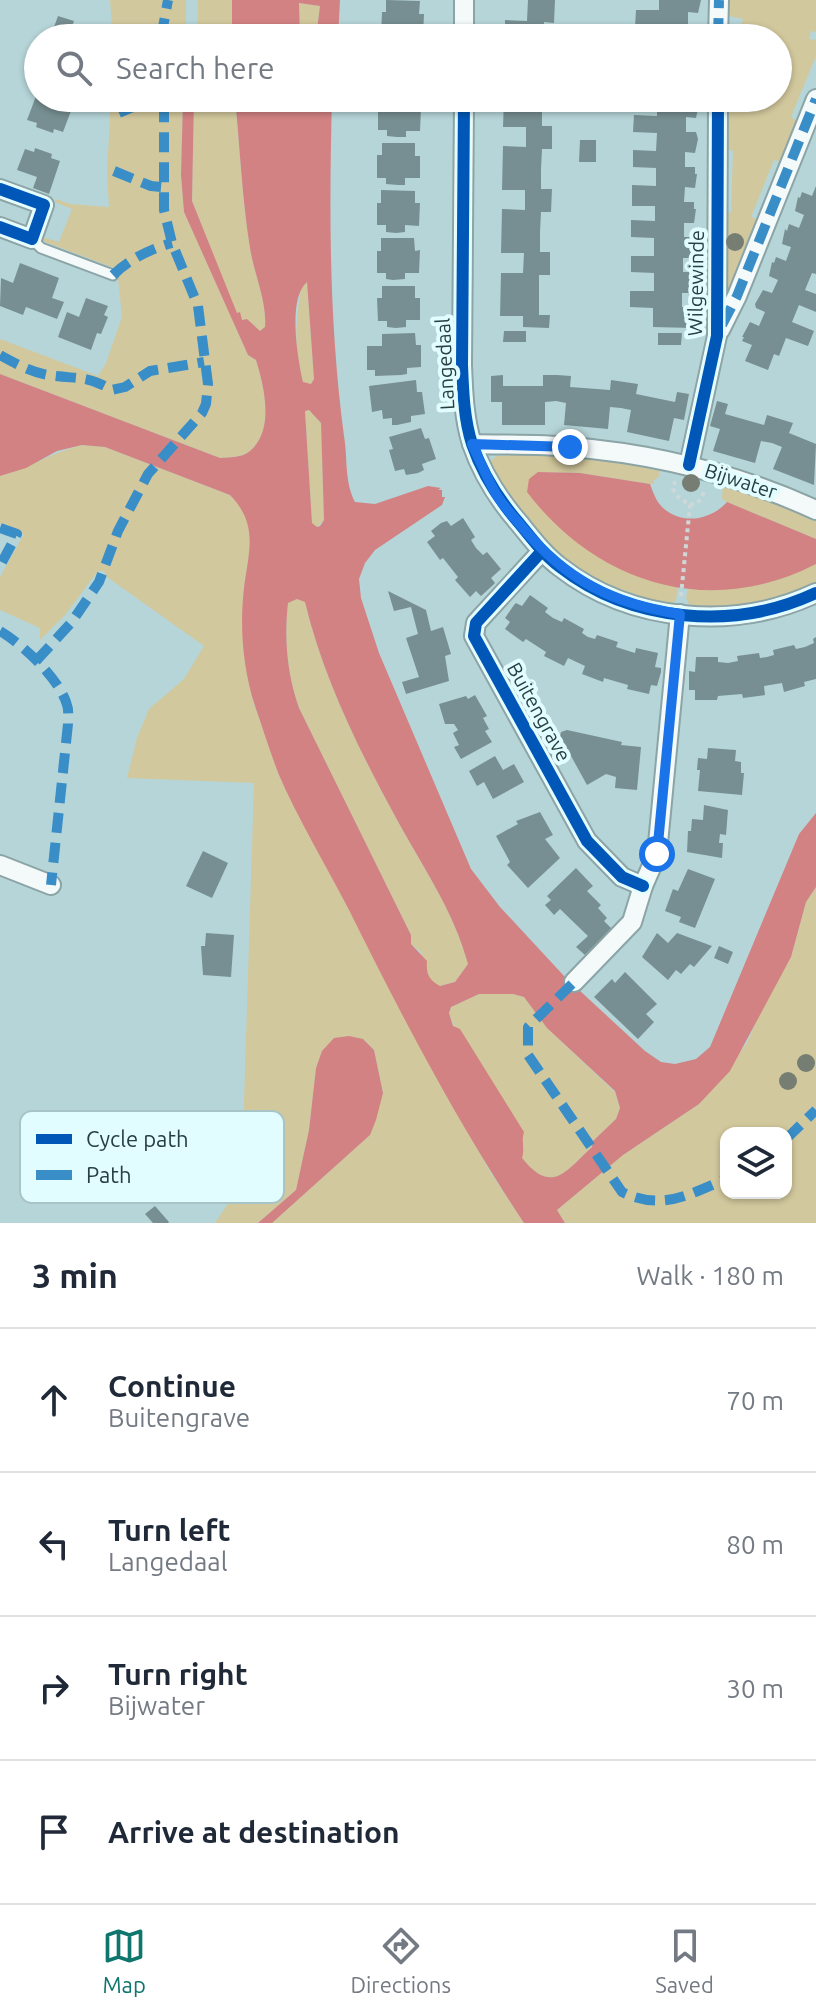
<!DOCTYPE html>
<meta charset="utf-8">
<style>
:root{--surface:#fff;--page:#f6f6f7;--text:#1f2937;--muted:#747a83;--line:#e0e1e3;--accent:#0f766e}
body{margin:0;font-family:Ubuntu,sans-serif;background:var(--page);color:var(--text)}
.controls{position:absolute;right:24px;bottom:24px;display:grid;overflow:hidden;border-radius:16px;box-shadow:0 2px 6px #0004}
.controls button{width:72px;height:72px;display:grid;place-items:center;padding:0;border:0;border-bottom:2px solid var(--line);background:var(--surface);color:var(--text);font:40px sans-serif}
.stop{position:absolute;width:24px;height:24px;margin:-18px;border:6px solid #1a73e8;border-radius:50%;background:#fff}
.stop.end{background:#1a73e8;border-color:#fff;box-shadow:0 2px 8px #0008}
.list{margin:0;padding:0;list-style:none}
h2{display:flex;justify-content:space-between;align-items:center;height:104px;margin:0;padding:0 32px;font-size:34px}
h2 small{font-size:26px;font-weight:400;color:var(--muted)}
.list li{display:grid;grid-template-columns:52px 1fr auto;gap:24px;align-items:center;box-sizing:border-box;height:144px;padding:0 32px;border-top:2px solid var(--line)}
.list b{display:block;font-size:30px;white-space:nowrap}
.list p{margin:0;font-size:26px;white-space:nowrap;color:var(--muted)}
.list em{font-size:26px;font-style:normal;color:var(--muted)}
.icon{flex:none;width:44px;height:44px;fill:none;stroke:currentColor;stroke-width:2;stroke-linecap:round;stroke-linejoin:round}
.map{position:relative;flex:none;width:816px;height:1223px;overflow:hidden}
.search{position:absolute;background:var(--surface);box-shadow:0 2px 6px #0004;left:24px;right:24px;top:24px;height:88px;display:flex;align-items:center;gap:20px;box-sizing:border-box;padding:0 28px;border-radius:44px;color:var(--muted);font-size:30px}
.sheet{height:680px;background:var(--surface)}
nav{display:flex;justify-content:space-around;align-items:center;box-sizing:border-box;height:112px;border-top:2px solid var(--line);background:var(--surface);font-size:22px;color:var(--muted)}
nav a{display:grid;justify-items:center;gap:4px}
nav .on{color:var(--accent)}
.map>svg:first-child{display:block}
.green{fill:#d2c89d;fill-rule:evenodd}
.water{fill:#d38283;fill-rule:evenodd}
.building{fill:#778f92}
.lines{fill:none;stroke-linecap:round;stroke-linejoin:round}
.service-casing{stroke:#8ba4a6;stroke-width:13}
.minor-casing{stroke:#8ba4a6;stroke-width:22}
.path{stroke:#ced8da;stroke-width:4;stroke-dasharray:4 4;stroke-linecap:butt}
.service{stroke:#f4f9f9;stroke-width:9}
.minor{stroke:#f4f9f9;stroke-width:18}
.quiet{stroke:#398ec8;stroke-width:10;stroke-dasharray:20 10;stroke-linecap:butt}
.cycleway-casing{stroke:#e1fdff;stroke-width:17}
.cycleway{stroke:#0057b8;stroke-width:12}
.tree{fill:#767e73}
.route{stroke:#1a73e8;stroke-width:10}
.labels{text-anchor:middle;stroke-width:8;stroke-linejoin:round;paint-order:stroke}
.street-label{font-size:20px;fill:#273f41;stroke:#e1fdff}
.key{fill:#e1fdff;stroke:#a9c4c6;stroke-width:2}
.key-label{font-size:22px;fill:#273f41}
</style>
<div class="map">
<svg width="816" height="1223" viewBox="0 0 816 1223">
<rect width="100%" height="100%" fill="#b6d5d8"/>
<g class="green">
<polygon points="110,0 186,0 186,38 113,38"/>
<polygon points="198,0 232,0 232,38 197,38"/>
<polygon points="729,0 816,0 816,32 811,31 809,39 816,40 816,56 791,117 798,122 782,162 774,160 751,217 759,220 731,289 726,290 724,214 731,212 733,151 726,149 727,107 733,106 733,98 778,98 778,38 728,38 728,24 741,26 743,19 729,16"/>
<polygon points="299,3 320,6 316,38 300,38"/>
<path d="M111,98H183L181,175L184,212L248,355L256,360C264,386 275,430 250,451C242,458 230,457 220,458L0,374V339L98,376L106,363L122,317L117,269L40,240L42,237L59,242L72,209L55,202L56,199L70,204L109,207L107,172Z"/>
<path d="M194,98H235C240,148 242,198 250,248C254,274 267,301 265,328L260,331L247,319L242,320L237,314L192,201Z"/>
<path d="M307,282L314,379L311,385L303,383C294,345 295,327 301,289L303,283Z"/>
<polygon points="309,410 321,423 324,520 317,527 312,524 305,411"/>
<path d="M82,445L105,447L230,495L242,508L249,522L250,547L243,597L253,701L279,775L435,1074L491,1173L524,1223H272L370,1135L383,1093L374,1050L363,1039L322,1051L316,1068L309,1130L296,1190L258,1223H215L229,1202L243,1134L254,783L127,778L137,738L149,709L184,679L204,646L107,577L104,571H98L65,615L40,640V628L0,610V577L24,534L0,523V476C29,468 53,452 82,445Z"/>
<path d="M496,456C551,452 606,459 659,470V477L654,480V484H650L580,473L538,472L666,584L678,587L676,600L671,604C589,587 526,542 492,465L491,461Z"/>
<polygon points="723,484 816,519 816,539 727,502 722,499"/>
<path d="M816,564V582C771,602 739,609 690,606L686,598L688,589L714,590Z"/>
<path d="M297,599L305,602C323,677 358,748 395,816C421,864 454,911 468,964L455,982L440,986L431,982L421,952L411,944V935L299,708C287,673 284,640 288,603Z"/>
<path d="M816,887V1223H565L557,1210L623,1155L699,1104L747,1043L761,1010L791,957L806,902ZM726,1133H786V1193H726Z"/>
<path d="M479,994H513L524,997L547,1028L615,1092L620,1108L616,1119L593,1141L592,1147C565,1172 552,1195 522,1158L454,1026L449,1013L451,1007Z"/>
</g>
<g class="water">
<polygon points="232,0 340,0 338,38 316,38 320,6 299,3 300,38 232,38"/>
<path d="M183,98H194L192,201L237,313L240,312L242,320L247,319L260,331L265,327C267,301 254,274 250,248C242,198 240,148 235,98H332C329,212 329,323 344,436C348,459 344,480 355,502L375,504L428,486L441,488L438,490H442V497H445L442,505L375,550L365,563L359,579L361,598L379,653L471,869L500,907L565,977L645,1051L661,1062L675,1064L696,1059L710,1047L799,834L816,813V887L806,902L791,957L730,1071L699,1104L623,1155L557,1210L565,1223H524C458,1124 402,1017 349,910C326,865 299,821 279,775C270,752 263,729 255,706C244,672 240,633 243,598C246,557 262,528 230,495L105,447L82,445L57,451L26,468L0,476V374L220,458C230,457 242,458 250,451C275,430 264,386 256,360L248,355L184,212L181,175ZM307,282L314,379L311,384L303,382C298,359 287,299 307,282ZM309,410L321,423L324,520L320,526L317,527L312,523L305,411ZM297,599L305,602C323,677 358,748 395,816C421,864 454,911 468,964L455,982L440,986C429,980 426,974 427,961L411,944V935L299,708C287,673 284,640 288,603ZM479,994H513L524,997L547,1028L615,1091L620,1108L616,1119L593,1141L592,1147C565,1172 552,1195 522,1158C525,1149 521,1142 524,1132L460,1029L453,1026L449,1013L451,1007Z"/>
<path d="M538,472L580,473L650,484C653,492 656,501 662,507C681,525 710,521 727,502L816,539V564C710,619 597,584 527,492L529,479Z"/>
<polygon points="349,1036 363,1039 374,1050 383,1093 376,1120 370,1135 272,1223 258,1223 296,1190 309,1130 316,1068 322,1051 334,1038"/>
</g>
<g class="building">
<polygon points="386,0 420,1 419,14 424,14 423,36 390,38 390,35 381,35 382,12 386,12"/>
<polygon points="528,0 555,0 554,23 544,22 543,38 505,38 505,20 527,21"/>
<polygon points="659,0 701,0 698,13 688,12 688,27 698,27 700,38 658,38 659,27 635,27 636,10 659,10"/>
<polygon points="58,16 74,21 70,32 84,38 50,38"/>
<polygon points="38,91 38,98 53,98 51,104 71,111 63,132 54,129 53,133 36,127 37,123 27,120"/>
<polygon points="383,98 416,98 416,108 421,108 420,131 406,131 406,137 397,137 387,136 387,130 378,130 378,108 383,108"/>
<polygon points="504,98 542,98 542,126 552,126 552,149 542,149 541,169 541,189 552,189 551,212 541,212 540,232 540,252 550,252 550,275 539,275 539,315 550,315 549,328 523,327 523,316 500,316 501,273 523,273 524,253 501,253 502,209 525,210 525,190 502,190 503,146 526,147 526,127 503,127"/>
<polygon points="657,98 697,98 696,104 699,104 696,118 686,117 686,132 696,132 698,139 695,153 685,152 685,167 695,167 695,174 697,174 695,188 685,187 684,202 694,202 694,209 696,209 694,223 684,223 684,237 694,237 694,244 696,244 693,258 683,258 683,272 693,272 693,279 695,279 693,293 682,293 682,307 693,307 692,314 695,314 692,328 653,327 653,308 630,307 630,291 654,291 654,273 631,272 631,256 654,256 654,238 631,237 631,220 655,221 655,206 632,206 632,185 656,186 656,168 633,167 633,150 656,151 657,133 633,132 634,115 657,116"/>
<polygon points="580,140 596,140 596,162 579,162"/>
<polygon points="382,143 415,143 415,156 420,156 420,178 405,178 405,185 398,185 386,184 386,178 377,178 377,155 382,155"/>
<polygon points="35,148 52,154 51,158 60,161 49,194 33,188 37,177 17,170 25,149 34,152"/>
<polygon points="816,186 816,274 812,273 805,290 816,294 816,312 799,305 792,322 814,331 808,346 786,338 779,356 774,354 768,370 745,361 752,345 742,341 744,337 742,337 750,322 759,326 765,312 756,308 755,304 763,290 772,293 778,280 769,276 772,262 774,263 776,257 786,261 791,247 782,244 785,229 787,231 789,224 799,228 804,215 795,211 798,197 800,198 802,192 812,196"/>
<polygon points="381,190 415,191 415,203 420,203 419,226 405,225 405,232 396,233 386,232 386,225 377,225 377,203 381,203"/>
<polygon points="381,238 414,238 415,251 420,250 419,273 405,273 405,279 393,280 386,279 386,273 377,273 377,251 381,251"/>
<polygon points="20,263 59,278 52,298 64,302 57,319 26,307 23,315 0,306 1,278 13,283"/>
<polygon points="382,286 415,286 415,298 420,298 420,320 406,320 406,327 396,328 387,327 387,321 378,321 377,298 382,298"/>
<polygon points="86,298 108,306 104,315 108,317 101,334 97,333 91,350 58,337 67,312 79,317"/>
<polygon points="504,331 526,331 526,342 503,342"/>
<polygon points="415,333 416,345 421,345 421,367 407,368 407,374 401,375 375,376 375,370 367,370 367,346 382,346 382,334"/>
<polygon points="658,333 682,333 681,345 658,345"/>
<polygon points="503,375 503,386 543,386 543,375 557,375 571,376 570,387 610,390 611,380 638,384 636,394 675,402 677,392 689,394 684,420 674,418 669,441 627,432 631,410 621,408 610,407 608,429 564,425 566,403 556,401 545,402 545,425 502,425 502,402 491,402 491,376"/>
<polygon points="416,380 417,392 422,392 425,414 411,416 411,422 397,425 392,425 392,418 383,419 382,410 372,412 369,386"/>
<polygon points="717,401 728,404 725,414 764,425 767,415 793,423 789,433 816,444 814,485 773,469 782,447 772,443 761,441 755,463 713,451 720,429 710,426"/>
<polygon points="421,428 425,439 429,438 436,459 422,464 424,470 418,473 406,475 404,469 395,471 389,450 393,449 389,437"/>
<polygon points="463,518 475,537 471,540 476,548 483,555 487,552 501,569 491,578 495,583 492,586 481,596 476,591 470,597 455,580 458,577 443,558 440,560 427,542 435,536 431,531 441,523 447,521 451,526"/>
<polygon points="388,591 426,610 431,631 443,627 451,654 445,656 449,681 406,694 402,682 419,677 406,638 418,634 411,607 394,611"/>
<polygon points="530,595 548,608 545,612 553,618 562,622 564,618 584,629 582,633 588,637 595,639 597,635 618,642 616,647 635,653 636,648 658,653 655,667 661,668 661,672 657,686 651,685 649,694 627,689 628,685 604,678 603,682 582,674 585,666 568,658 564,666 544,656 546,652 526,639 523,642 505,629 510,622 505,618 514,605 516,603 522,606"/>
<polygon points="816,637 816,679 804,682 805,686 784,692 782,683 764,686 765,695 743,698 742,694 718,696 717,700 695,700 695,690 689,690 689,671 695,672 696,657 718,657 718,662 728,663 738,661 737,656 759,653 760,658 767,657 774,655 773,650 794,645 796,649 805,647 814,643 813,639"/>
<polygon points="475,695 487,716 483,718 489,729 485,731 492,742 461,759 454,747 459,745 453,733 458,730 454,724 445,724 439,704 466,696 468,699"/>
<polygon points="567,730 622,742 621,745 641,747 637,790 615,788 616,777 606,774 587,785 560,736 561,732"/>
<polygon points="708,748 736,750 735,761 741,762 741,773 744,773 742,795 698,791 700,770 697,770 698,758 707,759"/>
<polygon points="495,756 503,770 514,764 524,782 493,799 484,782 477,786 469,771"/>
<polygon points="704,805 728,810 726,835 720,834 719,843 723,843 722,858 687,852 688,831 691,831 692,819 703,820"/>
<polygon points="540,812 553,835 545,839 560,858 528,888 507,865 510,862 496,836 518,824 516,821"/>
<polygon points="203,851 228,863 212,898 186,886"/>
<polygon points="576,868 593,886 587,891 601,905 598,908 607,918 604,921 612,929 585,955 576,947 588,936 560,909 554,915 545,905 551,900 547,896"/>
<polygon points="688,869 715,879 695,928 679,922 681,917 665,911 673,889 678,891"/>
<polygon points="206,933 234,935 231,977 203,975 201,946 205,946"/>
<polygon points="657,933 668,943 677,933 712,946 694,967 690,964 681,974 676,970 668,980 642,957"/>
<polygon points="719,946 733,952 728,964 714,958"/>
<polygon points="625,972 657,1004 646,1014 654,1022 638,1039 594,997 612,979 615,983"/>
<polygon points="155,1206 169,1222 168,1223 153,1223 145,1214"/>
</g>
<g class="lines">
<g class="service-casing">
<polyline id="service" points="32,239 41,248 113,275"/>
</g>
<g class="minor-casing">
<g id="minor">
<polyline points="464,38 464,0"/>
<polyline points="718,38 719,0"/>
<path d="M464,98L462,365C463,391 464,419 472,444C482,473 499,500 519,523C532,539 544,555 560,567C632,623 735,631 816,593"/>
<polyline points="0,189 44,205 32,239 0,227"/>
<polyline points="720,330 737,296 816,99"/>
<path d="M472,444C505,445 539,444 571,447C656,454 739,475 816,510"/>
<polyline points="689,465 717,336 718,98"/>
<polyline points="542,551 476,623 474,636 587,841 622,877 643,886"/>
<polyline points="0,865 51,885"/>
<polyline points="574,982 632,922 643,886 657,854 680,614"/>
</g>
</g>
<g class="path">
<polyline points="675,481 673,489 679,498 690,505 699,501 706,489"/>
<polyline points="681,596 690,505"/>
</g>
<use href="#service" class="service"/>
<use href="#minor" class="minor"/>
<g class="quiet">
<polyline points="161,38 168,0"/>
<polyline points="718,38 719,0"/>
<polyline points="119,113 140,104 164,100"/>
<polyline points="114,171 151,186 162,187"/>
<path d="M113,275C130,259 150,249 172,243"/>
<polyline points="722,325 737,296 816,99"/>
<path d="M0,355C18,365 35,374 55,376C81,379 88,376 112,390L125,387L150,371L204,362"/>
<polyline points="0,528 17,534 0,566"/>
<path d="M0,631C22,644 60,679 67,705C69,710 68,718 68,724L51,885"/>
<polyline points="36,661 71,623 99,582 118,531 148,474 202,413 206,404 208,384 198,306 172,243 164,210 164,98"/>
<path d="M572,984L528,1027V1055L622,1192C662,1211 688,1195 726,1179"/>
<polyline points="786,1139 816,1110"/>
</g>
<g class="cycleway-casing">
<g id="cycleway">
<path d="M464,98L462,365C463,391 464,419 472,444C482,473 499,500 519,523C532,539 544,555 560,567C632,623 735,631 816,593"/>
<polyline points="0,189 44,205 32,239 0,227"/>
<polyline points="689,465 717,336 718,98"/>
<polyline points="542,551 476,623 474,636 587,841 622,877 643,886"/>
</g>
</g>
<use href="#cycleway" class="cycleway"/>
</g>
<g class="tree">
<circle cx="735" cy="242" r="9"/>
<circle cx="691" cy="483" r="9"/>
<circle cx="806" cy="1063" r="9"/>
<circle cx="788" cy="1081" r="9"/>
</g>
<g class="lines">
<path class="route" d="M570,447L472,444C480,461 487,478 496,494C503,506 514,517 523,528C566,580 613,604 680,614L657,854"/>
</g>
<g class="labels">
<g class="street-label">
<text transform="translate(696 283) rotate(-89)" y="7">Wilgewinde</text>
<text transform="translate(445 364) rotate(-93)" y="7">Langedaal</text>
<text transform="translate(741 481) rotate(18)" y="7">Bijwater</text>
<text transform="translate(539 712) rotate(61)" y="7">Buitengrave</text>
</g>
</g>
<rect x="20" y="1111" width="264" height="92" rx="12" class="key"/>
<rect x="36" y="1134" width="36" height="10" fill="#0057b8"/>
<rect x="36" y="1170" width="36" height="10" fill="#398ec8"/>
<g class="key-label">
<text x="86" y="1147">Cycle path</text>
<text x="86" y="1183">Path</text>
</g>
</svg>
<div class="controls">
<button><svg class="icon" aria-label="layers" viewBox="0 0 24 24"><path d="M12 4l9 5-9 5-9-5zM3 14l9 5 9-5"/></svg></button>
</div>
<div class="stop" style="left:657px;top:854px"></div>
<div class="stop end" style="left:570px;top:447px"></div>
<div class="search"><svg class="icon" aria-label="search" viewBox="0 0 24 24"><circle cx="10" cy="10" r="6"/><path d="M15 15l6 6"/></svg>Search here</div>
</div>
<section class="sheet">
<h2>3 min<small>Walk · 180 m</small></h2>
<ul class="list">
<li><svg class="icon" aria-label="ahead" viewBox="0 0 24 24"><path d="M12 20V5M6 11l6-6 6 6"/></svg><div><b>Continue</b><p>Buitengrave</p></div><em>70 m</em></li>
<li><svg class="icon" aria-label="left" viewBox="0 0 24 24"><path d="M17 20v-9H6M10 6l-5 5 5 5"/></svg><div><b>Turn left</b><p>Langedaal</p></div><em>80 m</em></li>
<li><svg class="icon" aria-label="right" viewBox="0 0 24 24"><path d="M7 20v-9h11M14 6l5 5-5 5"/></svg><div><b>Turn right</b><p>Bijwater</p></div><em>30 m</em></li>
<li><svg class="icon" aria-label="arrive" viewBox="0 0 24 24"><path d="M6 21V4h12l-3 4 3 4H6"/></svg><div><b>Arrive at destination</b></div></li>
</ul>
</section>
<nav>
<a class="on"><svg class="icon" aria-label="map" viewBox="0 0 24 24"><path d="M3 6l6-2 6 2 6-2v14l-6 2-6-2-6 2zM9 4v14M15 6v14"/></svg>Map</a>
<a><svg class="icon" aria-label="directions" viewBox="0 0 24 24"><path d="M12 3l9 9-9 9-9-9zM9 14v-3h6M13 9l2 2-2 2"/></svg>Directions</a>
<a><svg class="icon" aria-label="saved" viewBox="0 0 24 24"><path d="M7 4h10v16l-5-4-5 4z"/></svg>Saved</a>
</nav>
